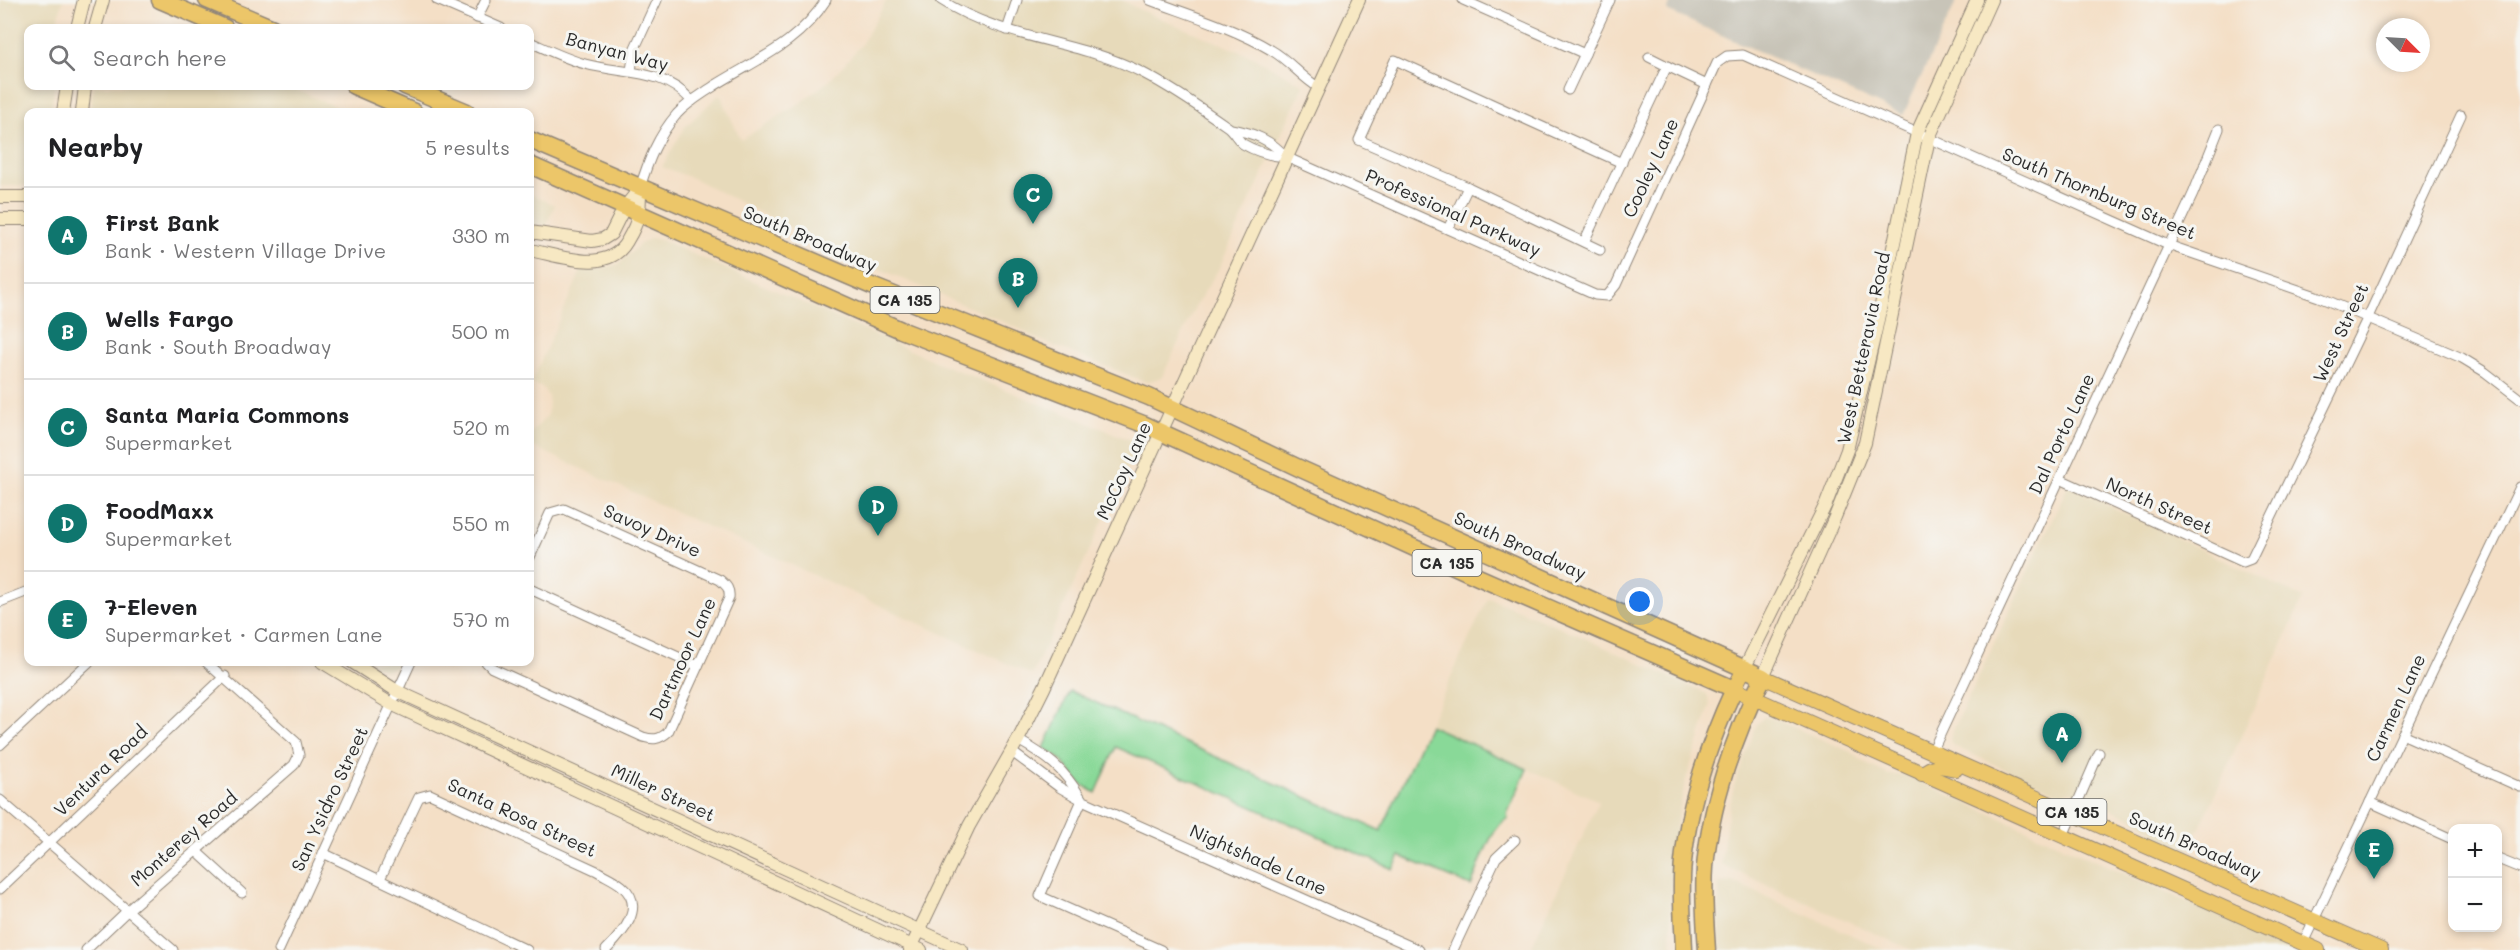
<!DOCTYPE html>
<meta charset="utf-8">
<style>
:root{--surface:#fff;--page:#f6f6f6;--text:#202124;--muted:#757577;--line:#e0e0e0;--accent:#0f766e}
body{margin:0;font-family:Mali,sans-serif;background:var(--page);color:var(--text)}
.controls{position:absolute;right:18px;bottom:18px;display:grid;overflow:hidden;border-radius:12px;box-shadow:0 3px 9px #0003}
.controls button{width:54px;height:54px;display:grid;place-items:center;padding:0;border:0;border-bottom:2px solid var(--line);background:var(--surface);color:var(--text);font:30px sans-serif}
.compass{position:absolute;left:2376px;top:18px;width:54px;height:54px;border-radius:50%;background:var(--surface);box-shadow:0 3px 9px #0003;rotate:114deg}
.you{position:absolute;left:1640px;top:602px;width:21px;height:21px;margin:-15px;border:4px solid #fff;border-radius:50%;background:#1a73e8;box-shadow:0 0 0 9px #1a73e833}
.badge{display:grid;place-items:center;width:39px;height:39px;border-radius:50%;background:var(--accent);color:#fff;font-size:20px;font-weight:700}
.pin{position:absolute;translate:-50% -50px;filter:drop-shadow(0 2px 3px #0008)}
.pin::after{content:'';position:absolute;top:32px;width:21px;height:18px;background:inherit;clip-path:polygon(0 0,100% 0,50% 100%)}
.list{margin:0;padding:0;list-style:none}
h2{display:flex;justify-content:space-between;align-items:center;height:78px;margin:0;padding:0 24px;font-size:26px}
h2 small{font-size:20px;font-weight:400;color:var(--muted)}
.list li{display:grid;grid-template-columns:39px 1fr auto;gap:18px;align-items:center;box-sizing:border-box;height:96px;padding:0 24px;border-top:2px solid var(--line)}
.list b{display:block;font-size:22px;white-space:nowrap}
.list p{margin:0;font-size:20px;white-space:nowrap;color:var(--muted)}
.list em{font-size:20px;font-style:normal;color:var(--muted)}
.icon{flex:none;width:33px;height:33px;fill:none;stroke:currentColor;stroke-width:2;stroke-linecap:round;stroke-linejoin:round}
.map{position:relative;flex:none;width:2520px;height:950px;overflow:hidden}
.search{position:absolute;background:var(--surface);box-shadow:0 3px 9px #0003;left:24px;top:24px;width:510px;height:66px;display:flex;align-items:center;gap:15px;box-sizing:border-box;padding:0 21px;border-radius:12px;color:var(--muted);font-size:22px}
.panel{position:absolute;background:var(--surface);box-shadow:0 3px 9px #0003;left:24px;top:108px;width:510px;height:558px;border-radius:12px}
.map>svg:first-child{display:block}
.built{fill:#e7daba}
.industrial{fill:#c8c4b8}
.green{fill:#89d998;stroke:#5a8262;stroke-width:1.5}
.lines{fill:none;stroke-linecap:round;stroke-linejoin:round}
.street-casing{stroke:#908578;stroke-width:11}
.secondary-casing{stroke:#908578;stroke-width:14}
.primary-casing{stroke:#908578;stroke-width:16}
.highway-casing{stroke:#908578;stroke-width:19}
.street{stroke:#fff;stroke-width:9}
.secondary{stroke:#f7e8c3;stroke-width:12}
.primary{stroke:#ecc669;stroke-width:14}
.highway{stroke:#ecc669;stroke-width:16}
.labels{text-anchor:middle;stroke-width:6;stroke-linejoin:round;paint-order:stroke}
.shield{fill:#f6f6f2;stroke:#686867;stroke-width:1.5}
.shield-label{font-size:16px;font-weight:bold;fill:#2b2b2b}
.street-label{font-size:18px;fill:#2b2b2b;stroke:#f6f6f2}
</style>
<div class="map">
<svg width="2520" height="950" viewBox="0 0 2520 950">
<rect width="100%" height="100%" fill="#f6f6f2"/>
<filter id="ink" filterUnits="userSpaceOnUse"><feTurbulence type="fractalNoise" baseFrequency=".0167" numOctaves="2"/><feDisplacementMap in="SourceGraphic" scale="12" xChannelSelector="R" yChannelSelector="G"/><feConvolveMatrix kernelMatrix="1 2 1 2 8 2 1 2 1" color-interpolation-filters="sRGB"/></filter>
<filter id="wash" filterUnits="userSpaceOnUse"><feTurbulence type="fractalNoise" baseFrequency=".008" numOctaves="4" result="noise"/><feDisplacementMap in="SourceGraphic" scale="24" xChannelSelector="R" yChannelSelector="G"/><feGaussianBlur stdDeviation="1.35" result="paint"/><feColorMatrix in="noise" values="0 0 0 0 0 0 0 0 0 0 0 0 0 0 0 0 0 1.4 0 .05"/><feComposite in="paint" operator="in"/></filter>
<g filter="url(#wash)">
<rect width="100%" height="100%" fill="#f4dfc6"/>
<g class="built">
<polygon points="0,0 63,0 55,28 28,28 28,86 54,86 51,112 28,112 28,185 0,186"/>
<polygon points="887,0 1122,0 1140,10 1253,57 1304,85 1218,270 1196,305 1162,377 1146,382 1035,338 1020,329 817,242 695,179 662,167 685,127 720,94 741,140 800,103 831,79 861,45"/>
<polygon points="93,86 287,86 348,112 90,112"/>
<polygon points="530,194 555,205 546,225 530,223"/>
<polygon points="651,238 663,241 941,364 1133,441 1134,453 1032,675 530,445 530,434 547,416 549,404 548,396 543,388 531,383 582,269 596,270 619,264 639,245"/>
<polygon points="2068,486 2303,598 2190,850 2162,838 2141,822 2070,791 2060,794 1954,746 1950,741 1951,735"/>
<polygon points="1488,598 1558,626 1707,694 1710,706 1686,779 1677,820 1670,902 1672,950 1530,950 1599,801 1429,725"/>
<polygon points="367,662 399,662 395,667 386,670"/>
<polygon points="1764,717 1771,718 1849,751 1868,765 1889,775 1904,775 2295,950 1912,950 1721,864 1727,820 1734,786 1757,724"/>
<polygon points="1733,882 1885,950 1720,950 1719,883"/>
</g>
<polygon class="industrial" points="1672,0 1957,0 1903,115 1667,11"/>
<path class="green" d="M1070,691L1381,831L1429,725L1527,769L1507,814L1508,818C1490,827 1479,868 1471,886L1400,856L1393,869L1116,747L1096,793L1081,784L1059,758L1044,748Z"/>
</g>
<g filter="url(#ink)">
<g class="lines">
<g class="street-casing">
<g id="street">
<polyline points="437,0 501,28"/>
<path d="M941,0C1002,40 1079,40 1143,73C1172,88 1201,108 1228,127C1234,132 1237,139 1243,144C1257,152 1271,156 1286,157L1595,295L1607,296L1616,285L1717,63L1727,56L1743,55L2168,245L2319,297L2462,358L2485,372L2520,399"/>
<path d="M1150,0C1190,15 1234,28 1271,50C1289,60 1301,77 1318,87"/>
<polyline points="1463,0 1585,54"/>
<polyline points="477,18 486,0"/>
<polyline points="1007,30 1017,0"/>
<path d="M530,42C548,50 566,59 585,64C625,75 661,67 692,101"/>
<polyline points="1649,57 1667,66"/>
<polyline points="631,71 634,50 657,0"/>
<polyline points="1568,90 1610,0"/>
<path d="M1231,129C1254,133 1271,140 1286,157"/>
<polyline points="1468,187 1359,140 1395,60 1622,163"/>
<path d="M640,188C648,161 658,136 677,114C687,103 701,95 714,86C757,59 797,45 826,0"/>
<polyline points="1448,229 1468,187 1600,250"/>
<polyline points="1584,242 1667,66 1707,85"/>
<polyline points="2060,479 2243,562 2251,559 2368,317 2461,115"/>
<polyline points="530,589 698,666"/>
<polyline points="0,602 28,591"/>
<path d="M486,662L492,668L643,737C653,740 659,740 668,732L729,598C730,589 727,586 720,580L564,509L550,513L530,557"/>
<polyline points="2402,734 2520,787"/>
<path d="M1018,740C1048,757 1063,768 1081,798"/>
<polyline points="0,745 89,662"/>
<polyline points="1012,752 1059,787 1082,800 1419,950"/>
<polyline points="1932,752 2193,194 2219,129"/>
<polyline points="0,800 173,950"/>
<polyline points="1082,800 1040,896 1161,950"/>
<polyline points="2370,802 2452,839"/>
<polyline points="2063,836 2099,753"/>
<polyline points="196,851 242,893"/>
<polyline points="323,853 527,950"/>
<polyline points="2498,859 2520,868"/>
<path d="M380,879L419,797L430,794L597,871C605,876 615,880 622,886C647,907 622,934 606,950"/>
<polyline points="0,889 225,676"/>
<polyline points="2303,943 2520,487"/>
<polyline points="86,950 127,911 294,765 299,755 296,742 206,662"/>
<polyline points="279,950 411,662"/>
<polyline points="1453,950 1496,858 1515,840"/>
</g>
</g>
<g class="secondary-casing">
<g id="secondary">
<polyline points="77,28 84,0"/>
<polyline points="95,28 103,0"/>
<polyline points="63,112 67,86"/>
<polyline points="82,112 85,86"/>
<polyline points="0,197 28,197"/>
<polyline points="0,219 28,219"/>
<polyline points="530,232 592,241 603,239 611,234 624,208 640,188"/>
<path d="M530,250C561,256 608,275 627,241C640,219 640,213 640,188"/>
<polyline points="322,662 391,704 921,950"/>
<polyline points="352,662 397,691 962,950"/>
<polyline points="1744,669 1826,504 1847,450 1876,329 1917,133 1977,0"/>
<polyline points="1763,677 1835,517 1865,443 1929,138 1991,0"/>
<polyline points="910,950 969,826 1018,740 1044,688 1359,0"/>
</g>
</g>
<g class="primary-casing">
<g id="primary">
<polyline points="1744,669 1734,689 2318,950"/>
<polyline points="1763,677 2381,950"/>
<path d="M1922,774C1934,763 1941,766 1956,769"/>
</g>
</g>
<g class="highway-casing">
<g id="highway">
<polyline points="160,0 225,28"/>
<polyline points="207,0 273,28"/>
<polyline points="354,86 414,112"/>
<polyline points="405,86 467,112"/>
<path d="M530,140L874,287L1149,397L1301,469L1763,677C1734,737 1711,800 1705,867C1703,895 1705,922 1707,950"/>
<path d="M530,165L901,330L1143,424L1478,577L1734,689C1708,745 1689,801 1683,862C1680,891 1683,921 1684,950"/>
</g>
</g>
<use href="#street" class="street"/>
<use href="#secondary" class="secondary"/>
<use href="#primary" class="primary"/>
<use href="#highway" class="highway"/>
</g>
</g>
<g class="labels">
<g class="shield">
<rect x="870.5" y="287" width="69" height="26" rx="4.5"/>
<rect x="1412.5" y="550" width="69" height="26" rx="4.5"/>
<rect x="2037.5" y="799" width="69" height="26" rx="4.5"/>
</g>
<g class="shield-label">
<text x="905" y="306">CA 135</text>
<text x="1447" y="569">CA 135</text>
<text x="2072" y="818">CA 135</text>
</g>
<g class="street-label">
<text transform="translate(617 52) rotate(15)" y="6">Banyan Way</text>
<text transform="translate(1651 168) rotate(-65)" y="6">Cooley Lane</text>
<text transform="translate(2099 194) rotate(23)" y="6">South Thornburg Street</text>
<text transform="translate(1453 213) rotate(24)" y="6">Professional Parkway</text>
<text transform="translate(810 239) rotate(23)" y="6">South Broadway</text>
<text transform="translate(2341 333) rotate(-65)" y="6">West Street</text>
<text transform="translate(1864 348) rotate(-78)" y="6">West Betteravia Road</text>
<text transform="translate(2062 434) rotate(-65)" y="6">Dal Porto Lane</text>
<text transform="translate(1124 471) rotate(-65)" y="6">McCoy Lane</text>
<text transform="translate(2159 506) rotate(24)" y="6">North Street</text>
<text transform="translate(652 531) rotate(24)" y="6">Savoy Drive</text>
<text transform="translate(1520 546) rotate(24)" y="6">South Broadway</text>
<text transform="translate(683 659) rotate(-65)" y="6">Dartmoor Lane</text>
<text transform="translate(2396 708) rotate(-65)" y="6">Carmen Lane</text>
<text transform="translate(101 771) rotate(-44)" y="6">Ventura Road</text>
<text transform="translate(663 793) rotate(25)" y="6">Miller Street</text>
<text transform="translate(330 799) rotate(-65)" y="6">San Ysidro Street</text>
<text transform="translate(522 818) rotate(25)" y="6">Santa Rosa Street</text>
<text transform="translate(184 839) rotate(-41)" y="6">Monterey Road</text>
<text transform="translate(2195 846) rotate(24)" y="6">South Broadway</text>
<text transform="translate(1258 860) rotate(24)" y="6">Nightshade Lane</text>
</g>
</g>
</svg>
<div class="controls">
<button>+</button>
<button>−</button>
</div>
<svg class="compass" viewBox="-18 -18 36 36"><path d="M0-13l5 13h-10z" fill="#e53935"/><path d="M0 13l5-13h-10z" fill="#757577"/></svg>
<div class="you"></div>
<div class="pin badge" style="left:2062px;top:763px">A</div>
<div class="pin badge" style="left:1018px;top:308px">B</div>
<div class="pin badge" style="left:1033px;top:224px">C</div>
<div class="pin badge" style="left:878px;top:536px">D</div>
<div class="pin badge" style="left:2374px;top:879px">E</div>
<div class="search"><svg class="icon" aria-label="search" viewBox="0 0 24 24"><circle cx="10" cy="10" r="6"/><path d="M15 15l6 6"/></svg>Search here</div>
<section class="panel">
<h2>Nearby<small>5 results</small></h2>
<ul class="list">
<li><span class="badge">A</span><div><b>First Bank</b><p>Bank · Western Village Drive</p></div><em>330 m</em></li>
<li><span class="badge">B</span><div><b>Wells Fargo</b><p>Bank · South Broadway</p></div><em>500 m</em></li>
<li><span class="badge">C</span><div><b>Santa Maria Commons</b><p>Supermarket</p></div><em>520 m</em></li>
<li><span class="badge">D</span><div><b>FoodMaxx</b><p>Supermarket</p></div><em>550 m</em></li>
<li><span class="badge">E</span><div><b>7-Eleven</b><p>Supermarket · Carmen Lane</p></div><em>570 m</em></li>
</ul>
</section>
</div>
